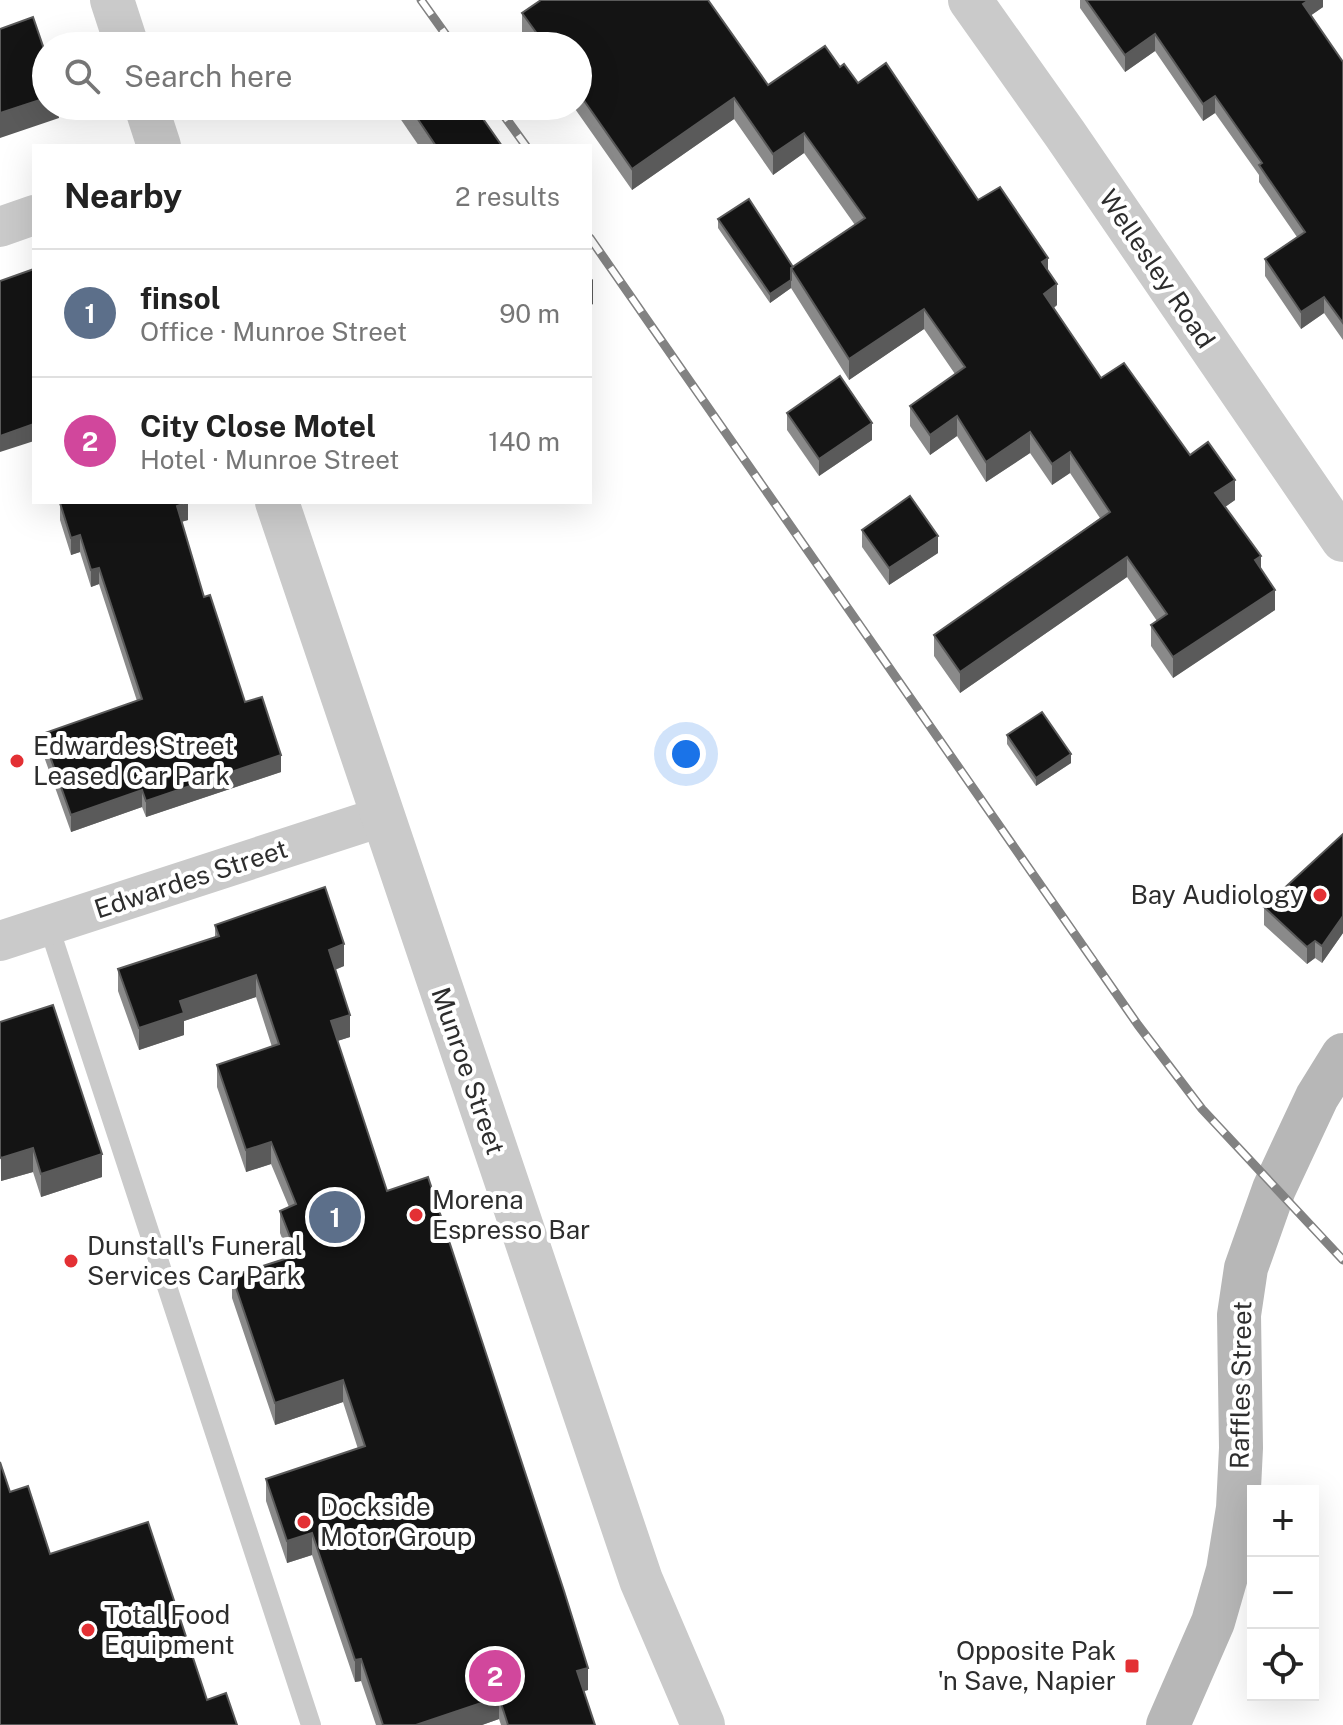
<!DOCTYPE html>
<meta charset="utf-8">
<style>
:root{--surface:#fff;--page:#f6f6f6;--text:#222;--muted:#767676;--line:#e0e0e0;--accent:#e33034}
body{margin:0;font-family:"Public Sans",sans-serif;background:var(--page);color:var(--text)}
.controls{position:absolute;right:24px;bottom:24px;display:grid;overflow:hidden;border-radius:0px;box-shadow:0 8px 32px #0002}
.controls button{width:72px;height:72px;display:grid;place-items:center;padding:0;border:0;border-bottom:2px solid var(--line);background:var(--surface);color:var(--text);font:40px sans-serif}
.you{position:absolute;left:686px;top:754px;width:28px;height:28px;margin:-20px;border:6px solid #fff;border-radius:50%;background:#1a73e8;box-shadow:0 0 0 12px #1a73e833}
.badge{display:grid;place-items:center;width:52px;height:52px;border-radius:50%;background:var(--accent);color:#fff;font-size:26px;font-weight:700}
.pin{position:absolute;translate:-50% -50%;border:4px solid #fff;box-shadow:0 2px 8px #0006}
.list{margin:0;padding:0;list-style:none}
h2{display:flex;justify-content:space-between;align-items:center;height:104px;margin:0;padding:0 32px;font-size:34px}
h2 small{font-size:26px;font-weight:400;color:var(--muted)}
.list li{display:grid;grid-template-columns:52px 1fr auto;gap:24px;align-items:center;box-sizing:border-box;height:128px;padding:0 32px;border-top:2px solid var(--line)}
.list b{display:block;font-size:30px;white-space:nowrap}
.list p{margin:0;font-size:26px;white-space:nowrap;color:var(--muted)}
.list em{font-size:26px;font-style:normal;color:var(--muted)}
.icon{flex:none;width:44px;height:44px;fill:none;stroke:currentColor;stroke-width:2;stroke-linecap:round;stroke-linejoin:round}
.map{position:relative;flex:none;width:1343px;height:1725px;overflow:hidden}
.search{position:absolute;background:var(--surface);box-shadow:0 8px 32px #0002;left:32px;top:32px;width:560px;height:88px;display:flex;align-items:center;gap:20px;box-sizing:border-box;padding:0 28px;border-radius:44px;color:var(--muted);font-size:30px}
.panel{position:absolute;background:var(--surface);box-shadow:0 8px 32px #0002;left:32px;top:144px;width:560px;height:360px;border-radius:0px}
.map>svg:first-child{display:block}
.lines{fill:none;stroke-linecap:round;stroke-linejoin:round}
.service{stroke:#cacaca;stroke-width:20}
.minor{stroke:#cacaca;stroke-width:40}
.tertiary{stroke:#cacaca;stroke-width:44}
.secondary{stroke:#b7b7b7;stroke-width:44}
.rail-casing{stroke:#828282;stroke-width:9}
.rail{stroke:#fff;stroke-width:6;stroke-dasharray:18;stroke-linecap:butt}
.wall{fill:#8a8a8a}
.shaded-wall{fill:#5a5a5a}
.building{fill:#141414;stroke:#5a5a5a;stroke-width:2}
.poi-dot{fill:#e33034;stroke:#fff;stroke-width:3}
.labels{text-anchor:middle;stroke-width:8;stroke-linejoin:round;paint-order:stroke}
.street-label{font-size:26px;fill:#2d2d2d;stroke:#fff}
.poi-label{font-size:26px;fill:#2d2d2d;stroke:#fff;text-anchor:start}
</style>
<div class="map">
<svg width="1343" height="1725" viewBox="0 0 1343 1725">
<rect width="100%" height="100%" fill="#fff"/>
<g class="lines">
<polyline class="service" points="48,924 311,1725"/>
<g class="minor">
<polyline points="0,227 34,215"/>
<polyline points="0,941 381,817"/>
</g>
<g class="tertiary">
<polyline points="112,0 127,46"/>
<polyline points="970,0 1065,134 1343,540"/>
<polyline points="146,106 159,146"/>
<polyline points="277,502 641,1580 703,1725"/>
</g>
<polyline class="secondary" points="1168,1725 1213,1622 1228,1570 1238,1508 1241,1448 1239,1315 1246,1268 1274,1189 1317,1097 1343,1055"/>
<g class="rail-casing">
<g id="rail">
<polyline points="421,0 454,46"/>
<polyline points="497,106 526,146"/>
<polyline points="590,238 1138,1025 1202,1109 1343,1260"/>
</g>
</g>
<use href="#rail" class="rail"/>
</g>
<g class="wall">
<polygon points="1080,0 1323,0 1323,7 1311,15 1343,62 1343,340 1324,313 1301,329 1265,276 1265,259 1297,237 1259,182 1259,175 1215,113 1203,121 1155,51 1125,72 1080,8"/>
<polygon points="522,13 768,85 840,67 978,200 1048,272 1057,305 1054,308 1101,378 1190,455 1235,500 1225,507 1261,569 1275,610 1173,678 1151,646 1151,625 1157,621 1127,577 960,693 934,656 934,635 1100,518 1070,473 1052,485 1030,453 986,482 957,436 930,455 910,426 910,406 955,374 924,329 849,380 791,288 770,303 718,228 718,219 793,267 855,225 804,153 773,175 734,119 632,190 573,106 578,106 578,46 531,46 522,33"/>
<polygon points="395,106 474,106 502,146 419,146 395,111"/>
<polygon points="787,413 872,440 819,476 787,430"/>
<polygon points="60,503 188,520 181,522 204,597 245,702 281,772 146,817 142,807 71,832 42,751 42,734 137,701 99,584 91,587 80,552 71,555 60,520"/>
<polygon points="862,530 938,553 889,585 862,547"/>
<polygon points="1007,735 1071,763 1036,786 1007,744"/>
<polygon points="1343,834 1343,933 1322,963 1315,958 1307,964 1264,925 1264,907"/>
<polygon points="215,925 344,966 335,970 350,1037 337,1041 387,1191 588,1690 584,1691 595,1725 501,1725 499,1719 482,1725 376,1725 361,1681 355,1682 312,1555 287,1563 266,1501 266,1479 358,1449 343,1402 275,1425 232,1298 232,1276 289,1257 280,1233 280,1211 289,1207 271,1164 246,1172 217,1087 217,1065 272,1047 256,997 184,1021 184,1035 139,1050 118,991 118,969 215,937"/>
<polygon points="0,1022 102,1177 41,1197 33,1172 1,1181"/>
</g>
<g class="shaded-wall">
<polygon points="1309,0 1323,0 1323,7 1303,21 1303,4"/>
<polygon points="1155,34 1155,51 1125,72 1125,55"/>
<polygon points="1215,96 1215,113 1203,121 1203,104"/>
<polygon points="46,98 46,106 59,106 59,118 0,138 0,113"/>
<polygon points="734,98 734,119 632,190 632,169"/>
<polygon points="804,133 804,153 773,175 773,154"/>
<polygon points="1048,258 1048,279 1042,262"/>
<polygon points="593,279 593,304 590,306 590,281"/>
<polygon points="791,280 791,288 770,303 770,294"/>
<polygon points="1057,284 1057,305 1044,314 1044,294"/>
<polygon points="1324,297 1324,313 1301,329 1301,312"/>
<polygon points="924,309 924,329 849,380 849,359"/>
<polygon points="957,416 957,436 930,455 930,435"/>
<polygon points="872,423 872,440 819,476 819,459"/>
<polygon points="34,424 34,441 0,452 0,436"/>
<polygon points="1030,432 1030,453 986,482 986,462"/>
<polygon points="1070,452 1070,473 1052,485 1052,464"/>
<polygon points="1235,480 1235,500 1215,514 1215,493"/>
<polygon points="188,503 188,520 177,523 177,506"/>
<polygon points="80,535 80,552 71,555 71,538"/>
<polygon points="938,536 938,553 889,585 889,568"/>
<polygon points="1261,556 1261,576 1255,560"/>
<polygon points="1127,557 1127,577 960,693 960,672"/>
<polygon points="99,568 99,584 91,587 91,570"/>
<polygon points="1275,590 1275,610 1173,678 1173,657"/>
<polygon points="1071,754 1071,763 1036,786 1036,778"/>
<polygon points="281,755 281,772 146,817 146,801"/>
<polygon points="142,790 142,807 71,832 71,815"/>
<polygon points="1343,916 1343,933 1322,963 1322,946"/>
<polygon points="1315,941 1315,958 1307,964 1307,947"/>
<polygon points="344,944 344,966 329,972 329,950"/>
<polygon points="256,975 256,997 184,1021 184,1035 139,1050 139,1028 180,1001"/>
<polygon points="350,1015 350,1037 331,1043 331,1021"/>
<polygon points="271,1142 271,1164 246,1172 246,1150"/>
<polygon points="33,1148 33,1172 1,1181 1,1158"/>
<polygon points="102,1154 102,1177 41,1197 41,1174"/>
<polygon points="343,1380 343,1402 275,1425 275,1403"/>
<polygon points="312,1533 312,1555 287,1563 287,1541"/>
<polygon points="361,1659 361,1681 355,1682 355,1660"/>
<polygon points="588,1668 588,1690 577,1693 577,1671"/>
<polygon points="499,1697 499,1719 482,1725 416,1725"/>
</g>
<g class="building">
<polygon points="541,0 708,0 768,85 825,46 840,67 844,64 858,83 886,63 978,200 1000,187 1048,258 1042,262 1057,284 1044,294 1101,378 1124,363 1190,455 1208,442 1235,480 1215,493 1261,556 1255,560 1275,590 1173,657 1151,625 1167,614 1127,557 960,672 934,635 1110,512 1070,452 1052,464 1030,432 986,462 957,416 930,435 910,406 965,367 924,309 849,359 791,268 865,218 804,133 773,154 734,98 632,169 578,92 578,46 546,46 522,13"/>
<polygon points="1086,0 1309,0 1303,4 1343,62 1343,323 1324,297 1301,312 1265,259 1305,232 1259,165 1262,163 1215,96 1203,104 1155,34 1125,55"/>
<polygon points="33,17 46,55 46,98 0,113 0,29"/>
<polygon points="409,106 474,106 502,146 436,146"/>
<polygon points="749,199 793,267 791,268 791,280 770,294 718,219"/>
<polygon points="34,269 34,424 0,436 0,281"/>
<polygon points="840,376 872,423 819,459 787,413"/>
<polygon points="910,496 938,536 889,568 862,530"/>
<polygon points="62,502 188,502 177,506 204,597 210,595 245,702 262,697 281,755 146,801 142,790 71,815 42,734 142,699 99,568 91,570 80,535 71,538 60,503"/>
<polygon points="1042,712 1071,754 1036,778 1007,735"/>
<polygon points="1343,834 1343,916 1322,946 1315,941 1307,947 1264,907"/>
<polygon points="325,887 344,944 329,950 350,1015 331,1021 387,1191 428,1177 564,1591 588,1668 577,1671 595,1725 508,1725 499,1697 416,1725 383,1725 361,1659 355,1660 312,1533 287,1541 266,1479 365,1446 343,1380 275,1403 232,1276 297,1255 280,1211 296,1204 271,1142 246,1150 217,1065 279,1044 256,975 180,1001 184,1013 139,1028 118,969 219,936 215,925"/>
<polygon points="53,1005 102,1154 41,1174 33,1148 1,1158 0,1156 0,1022"/>
<polygon points="0,1462 10,1492 28,1486 50,1554 148,1522 207,1700 226,1693 237,1725 0,1725"/>
</g>
<g class="poi-dot">
<circle cx="17" cy="761" r="8"/>
<circle cx="1320" cy="895" r="8"/>
<circle cx="416" cy="1215" r="8"/>
<circle cx="71" cy="1261" r="8"/>
<circle cx="304" cy="1522" r="8"/>
<circle cx="88" cy="1630" r="8"/>
<rect x="1124" y="1658" width="16" height="16" rx="4"/>
</g>
<g class="labels">
<g class="street-label">
<text transform="translate(1157 269) rotate(56)" y="9">Wellesley Road</text>
<text transform="translate(191 879) rotate(-18)" y="9">Edwardes Street</text>
<text transform="translate(468 1071) rotate(71)" y="9">Munroe Street</text>
<text transform="translate(1241 1385) rotate(-89)" y="9">Raffles Street</text>
</g>
<g class="poi-label">
<text x="33" y="755">Edwardes Street<tspan x="33" dy="30">Leased Car Park</tspan></text>
<text x="1304" y="904" text-anchor="end">Bay Audiology</text>
<text x="432" y="1209">Morena<tspan x="432" dy="30">Espresso Bar</tspan></text>
<text x="87" y="1255">Dunstall's Funeral<tspan x="87" dy="30">Services Car Park</tspan></text>
<text x="320" y="1516">Dockside<tspan x="320" dy="30">Motor Group</tspan></text>
<text x="104" y="1624">Total Food<tspan x="104" dy="30">Equipment</tspan></text>
<text x="1116" y="1660" text-anchor="end">Opposite Pak<tspan x="1116" dy="30">'n Save, Napier</tspan></text>
</g>
</g>
</svg>
<div class="controls">
<button>+</button>
<button>−</button>
<button><svg class="icon" aria-label="locate" viewBox="0 0 24 24"><circle cx="12" cy="12" r="6"/><path d="M12 2v4M12 18v4M2 12h4M18 12h4"/></svg></button>
</div>
<div class="you"></div>
<div class="pin badge" style="left:335px;top:1217px;background:#5c6f8a">1</div>
<div class="pin badge" style="left:495px;top:1676px;background:#d1479c">2</div>
<div class="search"><svg class="icon" aria-label="search" viewBox="0 0 24 24"><circle cx="10" cy="10" r="6"/><path d="M15 15l6 6"/></svg>Search here</div>
<section class="panel">
<h2>Nearby<small>2 results</small></h2>
<ul class="list">
<li><span class="badge" style="background:#5c6f8a">1</span><div><b>finsol</b><p>Office · Munroe Street</p></div><em>90 m</em></li>
<li><span class="badge" style="background:#d1479c">2</span><div><b>City Close Motel</b><p>Hotel · Munroe Street</p></div><em>140 m</em></li>
</ul>
</section>
</div>
